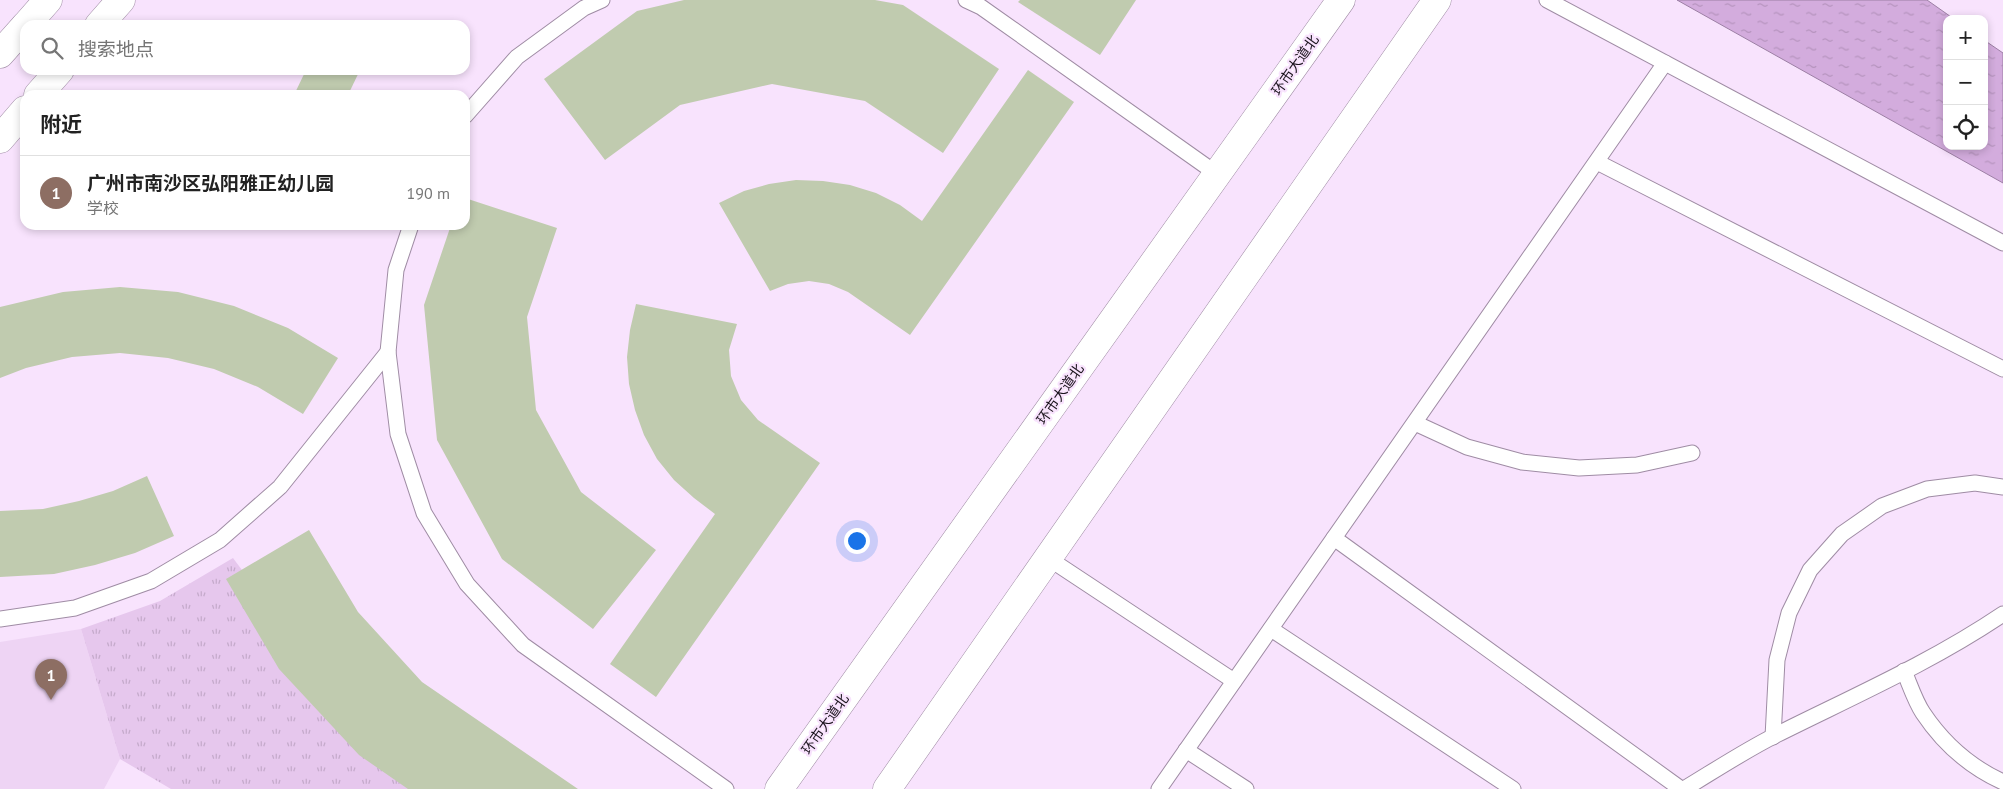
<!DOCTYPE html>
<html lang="zh">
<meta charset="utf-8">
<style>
:root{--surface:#fff;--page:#f6f6f6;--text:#222;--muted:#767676;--line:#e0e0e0;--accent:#d93025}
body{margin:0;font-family:"PT Sans","Noto Sans SC",sans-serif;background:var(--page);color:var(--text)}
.controls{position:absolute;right:15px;top:15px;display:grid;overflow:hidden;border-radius:10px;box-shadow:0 2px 8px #0003}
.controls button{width:45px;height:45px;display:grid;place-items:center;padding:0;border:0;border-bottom:1px solid var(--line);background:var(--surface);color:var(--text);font:25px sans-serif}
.you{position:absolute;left:856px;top:540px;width:18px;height:18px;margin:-12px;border:4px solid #fff;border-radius:50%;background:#1a73e8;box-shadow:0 0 0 8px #1a73e833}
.badge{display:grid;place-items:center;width:32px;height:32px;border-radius:50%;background:var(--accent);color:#fff;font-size:16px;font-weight:700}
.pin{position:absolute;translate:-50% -41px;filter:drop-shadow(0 1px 2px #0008)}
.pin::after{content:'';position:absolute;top:26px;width:18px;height:15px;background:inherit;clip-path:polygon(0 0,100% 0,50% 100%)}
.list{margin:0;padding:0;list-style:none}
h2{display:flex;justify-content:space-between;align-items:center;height:65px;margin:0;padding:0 20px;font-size:21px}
h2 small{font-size:16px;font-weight:400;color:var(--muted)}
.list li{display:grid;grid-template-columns:32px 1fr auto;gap:15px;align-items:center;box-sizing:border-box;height:75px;padding:0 20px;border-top:1px solid var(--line)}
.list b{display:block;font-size:19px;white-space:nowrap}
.list p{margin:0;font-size:16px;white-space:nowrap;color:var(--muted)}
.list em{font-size:16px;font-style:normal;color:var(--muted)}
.icon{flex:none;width:28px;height:28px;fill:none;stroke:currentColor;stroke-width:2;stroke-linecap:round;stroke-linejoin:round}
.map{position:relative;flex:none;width:2003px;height:789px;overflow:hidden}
.search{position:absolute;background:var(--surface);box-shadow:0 2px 8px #0003;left:20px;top:20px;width:450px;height:55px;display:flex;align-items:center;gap:12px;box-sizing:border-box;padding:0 18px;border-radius:15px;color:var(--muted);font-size:19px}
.panel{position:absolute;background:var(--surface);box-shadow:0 2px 8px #0003;left:20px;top:90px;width:450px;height:140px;border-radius:15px}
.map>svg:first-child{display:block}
.built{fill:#eed4f4}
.grass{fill:url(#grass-tufts)}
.water{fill:url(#water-ripples);stroke:#9c7fa4}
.building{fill:#c0cbaf}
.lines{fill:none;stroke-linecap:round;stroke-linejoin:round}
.service-casing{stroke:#9f8ca4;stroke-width:17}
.tertiary-casing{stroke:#9f8ca4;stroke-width:29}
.primary-casing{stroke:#9f8ca4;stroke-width:29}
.service{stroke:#fff;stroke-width:15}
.tertiary{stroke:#fff;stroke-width:28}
.primary{stroke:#fff;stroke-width:28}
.labels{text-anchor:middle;stroke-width:4.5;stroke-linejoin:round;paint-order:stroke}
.street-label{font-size:14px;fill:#1c151e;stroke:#f8e3fd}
</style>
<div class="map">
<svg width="2003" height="789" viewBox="0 0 2003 789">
<defs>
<pattern id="grass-tufts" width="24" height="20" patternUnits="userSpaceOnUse" patternTransform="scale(1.25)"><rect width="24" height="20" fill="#e6c7ed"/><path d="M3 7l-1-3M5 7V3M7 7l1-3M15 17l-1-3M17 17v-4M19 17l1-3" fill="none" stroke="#c5aacb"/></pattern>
<pattern id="water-ripples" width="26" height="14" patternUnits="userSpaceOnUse" patternTransform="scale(1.25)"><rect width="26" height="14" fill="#d3acdd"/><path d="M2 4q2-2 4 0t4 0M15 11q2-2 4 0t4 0" fill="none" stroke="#b593bd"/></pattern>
</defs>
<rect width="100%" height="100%" fill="#f8e3fd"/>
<polygon class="built" points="81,629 120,759 104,789 0,789 0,642"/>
<polygon class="grass" points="233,558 352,717 432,789 171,789 120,759 81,629 160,601"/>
<polygon class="water" points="1677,0 1927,0 1954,19 1947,19 1947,146 1984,146 1984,40 2003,53 2003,183"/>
<g class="building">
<polygon points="684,0 875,0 903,5 999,69 943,153 865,101 772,84 680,105 605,160 544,79 637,11"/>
<polygon points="1020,0 1136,0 1100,55 1018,2"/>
<polygon points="306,70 360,70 348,95 294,95"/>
<polygon points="1028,70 1074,102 910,335 848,292 829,284 809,281 788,284 770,291 719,203 744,191 769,184 796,180 823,181 850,185 876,193 900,205 922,221"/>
<polygon points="209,91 225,94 225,95 209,95"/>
<polygon points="465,198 557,228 527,317 536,410 581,492 656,550 593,629 502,559 437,440 424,305 451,225 465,225"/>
<polygon points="120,287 178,292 234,306 288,328 338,358 303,414 258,387 214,369 168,358 120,353 72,357 26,368 0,378 0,307 63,292"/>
<polygon points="636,304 737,324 729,350 731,376 741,400 758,420 820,463 656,697 610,664 715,514 694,498 674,480 657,459 644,435 635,410 629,384 627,357 630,330"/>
<polygon points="147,476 174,536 135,553 95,565 54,574 0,577 0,511 43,509 79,501 113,491"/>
<polygon points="309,530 358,612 422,682 578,789 408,789 359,755 279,669 226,579"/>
</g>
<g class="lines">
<g class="service-casing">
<g id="service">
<polyline points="966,0 981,7 1217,174"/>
<polyline points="1547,0 2003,243"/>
<polyline points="465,116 517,57 584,8 602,0"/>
<polyline points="1597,162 2003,369"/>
<polyline points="411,225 396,270 388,352 398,434 424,513 467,584 523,645 726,789"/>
<polyline points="1415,423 1467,447 1522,462 1579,468 1637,465 1692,453"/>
<polyline points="1334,538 1681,789"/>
<polyline points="1048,558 1234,681"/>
<polyline points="0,619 75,608 151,581 220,540 280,487 388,352"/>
<polyline points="1271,629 1513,789"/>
<path d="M1904,671C1910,685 1915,701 1923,713C1943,743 1970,767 2003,782"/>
<polyline points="1773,737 1777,660 1789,613 1810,570 1842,534 1882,506 1927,489 1975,483 2003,487"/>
<polyline points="1186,750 1246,789"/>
<polyline points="1159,789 1665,63"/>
<path d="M1684,789C1714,771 1744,751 1776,735C1852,697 1932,662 2003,614"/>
</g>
</g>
<g class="tertiary-casing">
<g id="tertiary">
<polyline points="26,25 48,0"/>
<polyline points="99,25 121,0"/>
<polyline points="0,54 25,26"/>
<polyline points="38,95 60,70"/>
<polyline points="0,139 25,110"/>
</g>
</g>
<g class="primary-casing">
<g id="primary">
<polyline points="779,789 1341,0"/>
<polyline points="887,789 1437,0"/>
</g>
</g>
<use href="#service" class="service"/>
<use href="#tertiary" class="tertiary"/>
<use href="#primary" class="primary"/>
</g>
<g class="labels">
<g class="street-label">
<text transform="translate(1295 65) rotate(-55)" y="5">环市大道北</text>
<text transform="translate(1060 394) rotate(-55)" y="5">环市大道北</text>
<text transform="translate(825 724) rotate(-55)" y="5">环市大道北</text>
</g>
</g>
</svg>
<div class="controls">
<button>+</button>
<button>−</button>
<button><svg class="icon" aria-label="locate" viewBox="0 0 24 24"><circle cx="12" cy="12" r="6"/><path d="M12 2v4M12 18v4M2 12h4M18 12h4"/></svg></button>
</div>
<div class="you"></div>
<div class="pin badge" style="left:51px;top:700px;background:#8d6e63">1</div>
<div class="search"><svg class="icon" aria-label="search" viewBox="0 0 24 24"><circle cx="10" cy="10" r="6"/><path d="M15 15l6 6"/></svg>搜索地点</div>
<section class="panel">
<h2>附近<small></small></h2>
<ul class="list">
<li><span class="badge" style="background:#8d6e63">1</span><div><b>广州市南沙区弘阳雅正幼儿园</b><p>学校</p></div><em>190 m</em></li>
</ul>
</section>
</div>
